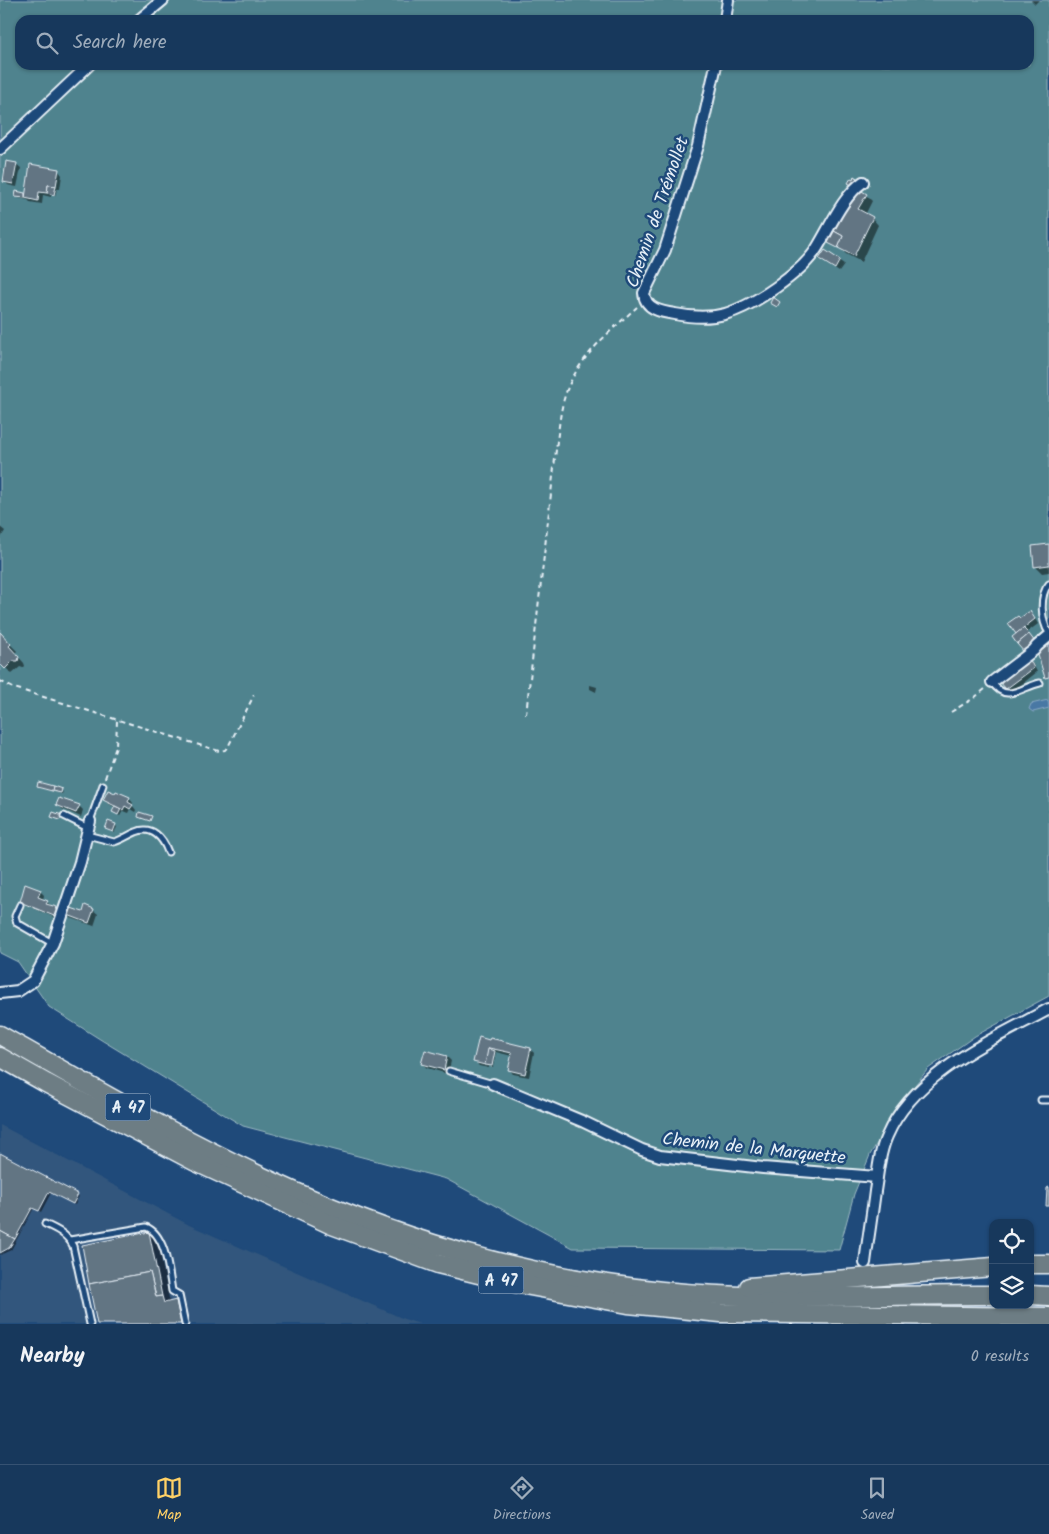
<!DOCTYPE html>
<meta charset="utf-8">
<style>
:root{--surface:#17385c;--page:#244365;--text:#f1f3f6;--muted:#9eacbb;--line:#365272;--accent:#ffd166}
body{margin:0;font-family:Kalam,sans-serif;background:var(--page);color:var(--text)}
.controls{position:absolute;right:15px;bottom:15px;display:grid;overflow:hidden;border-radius:10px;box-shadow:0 1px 4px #0004}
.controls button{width:45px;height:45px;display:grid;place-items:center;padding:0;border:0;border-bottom:1px solid var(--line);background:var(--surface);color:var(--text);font:25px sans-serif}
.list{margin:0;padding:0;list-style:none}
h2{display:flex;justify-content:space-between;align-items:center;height:65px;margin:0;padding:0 20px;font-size:21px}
h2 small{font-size:16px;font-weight:400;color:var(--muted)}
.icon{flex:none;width:28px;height:28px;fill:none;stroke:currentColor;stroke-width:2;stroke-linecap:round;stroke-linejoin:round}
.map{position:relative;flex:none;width:1049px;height:1324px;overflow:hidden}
.search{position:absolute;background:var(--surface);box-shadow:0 1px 4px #0004;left:15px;right:15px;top:15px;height:55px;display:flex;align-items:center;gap:12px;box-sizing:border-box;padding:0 18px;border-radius:15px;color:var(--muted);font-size:19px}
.sheet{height:140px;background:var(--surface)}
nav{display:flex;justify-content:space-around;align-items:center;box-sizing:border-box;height:70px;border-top:1px solid var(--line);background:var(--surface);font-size:14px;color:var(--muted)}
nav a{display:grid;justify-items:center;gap:2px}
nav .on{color:var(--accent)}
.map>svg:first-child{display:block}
.built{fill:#33577d}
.green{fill:#50838e;stroke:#9cbac3;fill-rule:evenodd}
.water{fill:#4878a4;stroke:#88a8c6}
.shadow{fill:#0007}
.building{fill:#627483;stroke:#e8f1f8}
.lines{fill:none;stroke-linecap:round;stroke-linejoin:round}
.lane-casing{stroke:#e8f1f8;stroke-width:9}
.street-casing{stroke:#e8f1f8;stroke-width:14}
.highway-casing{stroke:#e8f1f8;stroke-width:21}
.path{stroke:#e8f1f8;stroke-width:2;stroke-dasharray:5 4;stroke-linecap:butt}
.lane{stroke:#1f4a7a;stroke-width:5}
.street{stroke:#1f4a7a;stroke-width:10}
.highway{stroke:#6d7d84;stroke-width:18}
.labels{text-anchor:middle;stroke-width:5;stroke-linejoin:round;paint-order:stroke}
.shield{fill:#1f4a7a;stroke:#acbfd2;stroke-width:1}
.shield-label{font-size:16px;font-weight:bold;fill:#e8f1f8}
.street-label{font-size:18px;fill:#e8f1f8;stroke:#1f4a7a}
</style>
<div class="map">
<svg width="1049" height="1324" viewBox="0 0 1049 1324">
<rect width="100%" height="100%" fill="#1f4a7a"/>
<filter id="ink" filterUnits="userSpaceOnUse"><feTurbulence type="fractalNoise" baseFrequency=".02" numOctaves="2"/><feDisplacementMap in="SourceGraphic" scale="10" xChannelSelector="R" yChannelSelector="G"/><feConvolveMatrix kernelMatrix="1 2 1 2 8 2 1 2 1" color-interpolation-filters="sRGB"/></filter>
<g filter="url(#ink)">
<polygon class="built" points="0,1125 189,1225 404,1319 420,1324 0,1324"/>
<path class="green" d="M0,0H1049V996L975,1036L928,1069L902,1101L870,1155L854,1194L839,1250L573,1248L446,1179L243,1126L103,1041L49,1007L18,962L0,953ZM20,20H1029V65H20Z"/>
<polygon class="water" points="1048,700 1049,708 1033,712 1029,709 1031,704"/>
<g class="shadow">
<polygon points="1031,0 1039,0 1035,4"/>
<polygon points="16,164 21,168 17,187 8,185 4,181"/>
<polygon points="58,170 62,175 60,189 57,189 55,196 51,195 51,197 43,195 42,204 30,202 28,200 18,198 17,196 17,192 26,194"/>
<polygon points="866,195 872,201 865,215 872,218 878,225 861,262 846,254 841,249 830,243 856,201"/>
<polygon points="825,252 844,265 839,272 820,259"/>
<polygon points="0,527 5,531 0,539"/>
<polygon points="1049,545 1049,572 1042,573 1035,566"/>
<polygon points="1034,617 1038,624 1026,633 1018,634 1020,619"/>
<polygon points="0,634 17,651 15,653 24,663 25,666 23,668 20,667 12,674 0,662"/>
<polygon points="1029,660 1033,664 1037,672 1011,693 1001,681"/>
<polygon points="590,685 597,687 596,692 590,689"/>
<polygon points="38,786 61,790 63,792 62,794 40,788"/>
<polygon points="115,795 129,798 133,803 132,805 136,810 135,812 130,809 128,813 123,811 120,816 116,814 116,808 109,804 104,800"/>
<polygon points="58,805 79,806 83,810 81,817 62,809"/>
<polygon points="115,825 117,827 114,833 106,829"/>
<polygon points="40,891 44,895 43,900 47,902 61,913 58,919 26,905 22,901"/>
<polygon points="93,910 98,914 94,926 71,918 67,914 84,913"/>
<polygon points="490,1041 530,1049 534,1053 529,1077 513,1074 509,1069 512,1056 496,1052 493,1067 489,1066 489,1068 479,1066 475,1061"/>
<polygon points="447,1057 451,1061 448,1074 427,1068 422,1064"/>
<polygon points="0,1154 79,1196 75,1205 51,1193 41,1212 34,1208 11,1250 0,1255"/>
<polygon points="149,1233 158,1242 170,1303 176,1302 178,1304 182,1324 99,1324"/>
</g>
<g class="building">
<polygon points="6,161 17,163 13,184 3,182"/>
<polygon points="30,164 59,169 56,186 48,185 47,193 39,192 38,201 25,198"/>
<polygon points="854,176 857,178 853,186 848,183 851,178 853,179"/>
<polygon points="48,185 56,186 54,195 47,193"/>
<polygon points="860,190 867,194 858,209 873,217 854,256 838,248 843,236 834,231 849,201 852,198 855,199"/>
<polygon points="16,191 25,193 25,198 15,197"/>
<polygon points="834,231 843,236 838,248 828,243"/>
<polygon points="825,250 840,260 835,269 819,259"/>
<polygon points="773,297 780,302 777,307 770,303"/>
<polygon points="1049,544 1049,565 1034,567 1032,546"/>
<polygon points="1030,611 1035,619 1016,634 1008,623 1018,616 1020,618"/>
<polygon points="1023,628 1029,634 1017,644 1012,637"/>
<polygon points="0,632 11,644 9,646 19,657 18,661 13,661 5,669 0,664"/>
<polygon points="1029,634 1035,642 1025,653 1017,644"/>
<polygon points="1049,643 1049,677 1045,678 1037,652"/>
<polygon points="1029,658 1034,668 1006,689 999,681"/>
<polygon points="38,782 53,786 52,791 37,787"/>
<polygon points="53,786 62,789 61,793 52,791"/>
<polygon points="108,790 115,793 116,791 130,797 128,802 133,805 130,809 125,806 123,810 103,800"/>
<polygon points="59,798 80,805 76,813 56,805"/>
<polygon points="115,806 121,809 118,815 112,812"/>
<polygon points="53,812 62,815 60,820 51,817"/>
<polygon points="139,812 152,816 150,821 138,817"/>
<polygon points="108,821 116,824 113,832 105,829"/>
<polygon points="25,884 41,890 38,897 48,901 46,904 57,907 54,916 20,902"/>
<polygon points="85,905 94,909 89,923 65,914 68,907 83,912"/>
<polygon points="479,1037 489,1040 490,1038 531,1048 525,1074 508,1070 512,1053 489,1048 485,1065 473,1062"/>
<polygon points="488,1049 495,1051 492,1066 485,1065"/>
<polygon points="425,1050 447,1056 444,1070 421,1064"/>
<polygon points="0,1153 78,1194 73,1204 49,1192 39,1211 32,1208 15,1239 0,1231"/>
<polygon points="1049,1187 1049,1206 1046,1206 1047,1188"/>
<polygon points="0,1231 15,1239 9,1248 0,1253"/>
<polygon points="149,1232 162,1296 156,1297 150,1272 89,1284 82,1245"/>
<polygon points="150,1272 156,1297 162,1296 164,1303 176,1300 181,1324 97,1324 89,1284"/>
</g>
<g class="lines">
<g class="lane-casing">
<g id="lane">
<path d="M1049,584C1039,595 1041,621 1049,633"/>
<path d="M992,682C1006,704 1021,687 1040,683"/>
<polyline points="64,816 88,828"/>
<polyline points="90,821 103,785"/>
<path d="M87,835L114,842C122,840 128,835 136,832C152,825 163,838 168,852"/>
<polyline points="20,905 15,916 17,923 52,943"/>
<polyline points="449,1071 493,1084"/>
<polyline points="1041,1100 1049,1100"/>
<path d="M45,1224C56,1229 67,1234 73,1246L90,1324"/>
<path d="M70,1240L146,1227C166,1234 169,1273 172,1291L179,1295L185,1324"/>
</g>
</g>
<g class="street-casing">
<g id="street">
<polyline points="139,20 163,0"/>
<polyline points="725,20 728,0"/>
<path d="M716,65L698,146L665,250L644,293C645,309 661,312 675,314C690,317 710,318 725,314C753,306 802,273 817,248C830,227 843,196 863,182"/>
<polyline points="0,149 89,65"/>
<polyline points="992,682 1034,650 1037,646 1049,636"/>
<polyline points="0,993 18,991 33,981 53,943 80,862 90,821"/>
<polyline points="493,1084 584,1122 642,1150 660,1156 763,1168 877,1177"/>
<path d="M865,1263C868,1239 872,1215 875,1191C878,1173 879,1153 887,1136C914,1073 992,1040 1049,1009"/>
</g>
</g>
<g class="highway-casing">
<g id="highway">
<path d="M0,1035C100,1092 201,1151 307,1197C419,1246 540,1278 662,1291C772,1302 882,1294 993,1295"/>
<polyline points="0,1057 46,1083 194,1161 332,1225 438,1264 519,1284 628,1304 721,1313 1049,1317"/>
<polyline points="1030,1264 1049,1264"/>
<polyline points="749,1287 993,1267"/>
<polyline points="1030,1295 1049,1296"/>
</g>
</g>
<g class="path">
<polyline points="0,681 11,687 219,751 225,750 229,745 254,695"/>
<polyline points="951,712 974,698 985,689"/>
<path d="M526,714L557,441C559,428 560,413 564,399C575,360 608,333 637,307"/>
<polyline points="105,778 116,747 117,720"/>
</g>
<use href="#lane" class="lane"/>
<use href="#street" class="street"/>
<use href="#highway" class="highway"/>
</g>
</g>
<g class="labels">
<g class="shield">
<rect x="105.5" y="1093.5" width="45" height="27" rx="4"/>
<rect x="478.5" y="1266.5" width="45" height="27" rx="4"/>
</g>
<g class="shield-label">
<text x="128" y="1113">A 47</text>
<text x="501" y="1286">A 47</text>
</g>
<g class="street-label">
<text transform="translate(657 212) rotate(-71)" y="6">Chemin de Trémollet</text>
<text transform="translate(754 1148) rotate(6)" y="6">Chemin de la Marquette</text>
</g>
</g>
</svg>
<div class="controls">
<button><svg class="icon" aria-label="locate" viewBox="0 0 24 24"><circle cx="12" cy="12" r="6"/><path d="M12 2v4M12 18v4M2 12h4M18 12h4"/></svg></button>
<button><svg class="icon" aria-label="layers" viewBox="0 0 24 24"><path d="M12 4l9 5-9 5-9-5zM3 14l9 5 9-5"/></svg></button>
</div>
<div class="search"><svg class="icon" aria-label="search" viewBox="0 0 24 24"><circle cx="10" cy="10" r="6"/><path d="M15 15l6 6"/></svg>Search here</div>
</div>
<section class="sheet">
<h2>Nearby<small>0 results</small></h2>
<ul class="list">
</ul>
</section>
<nav>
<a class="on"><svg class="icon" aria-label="map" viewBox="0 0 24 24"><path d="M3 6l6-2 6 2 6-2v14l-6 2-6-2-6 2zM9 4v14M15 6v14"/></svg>Map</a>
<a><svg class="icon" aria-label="directions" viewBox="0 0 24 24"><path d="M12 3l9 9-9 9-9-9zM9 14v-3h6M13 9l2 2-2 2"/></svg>Directions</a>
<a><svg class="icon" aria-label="saved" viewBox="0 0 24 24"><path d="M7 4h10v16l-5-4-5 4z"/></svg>Saved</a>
</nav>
